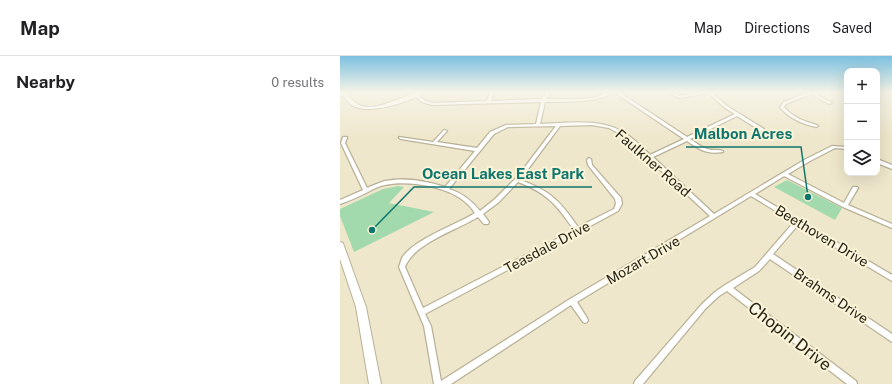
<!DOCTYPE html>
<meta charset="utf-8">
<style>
:root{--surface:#fff;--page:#f6f6f6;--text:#202124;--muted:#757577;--line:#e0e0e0}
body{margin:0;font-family:"Public Sans",sans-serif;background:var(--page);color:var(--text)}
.controls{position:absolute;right:12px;top:12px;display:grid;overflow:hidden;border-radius:8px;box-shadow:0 4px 16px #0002}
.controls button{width:36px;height:36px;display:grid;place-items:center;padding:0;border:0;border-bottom:1px solid var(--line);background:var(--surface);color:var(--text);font:20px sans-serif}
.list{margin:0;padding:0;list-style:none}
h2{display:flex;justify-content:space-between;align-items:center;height:52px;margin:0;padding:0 16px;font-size:17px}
h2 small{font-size:13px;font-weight:400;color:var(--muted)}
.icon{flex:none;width:22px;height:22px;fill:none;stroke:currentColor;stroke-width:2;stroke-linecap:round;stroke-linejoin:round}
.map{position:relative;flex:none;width:552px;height:328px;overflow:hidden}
header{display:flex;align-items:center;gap:24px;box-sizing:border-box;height:56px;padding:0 20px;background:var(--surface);border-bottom:1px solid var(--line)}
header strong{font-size:19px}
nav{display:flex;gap:22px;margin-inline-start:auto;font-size:14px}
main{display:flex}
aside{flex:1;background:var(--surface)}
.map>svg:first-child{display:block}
.green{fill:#a3daad}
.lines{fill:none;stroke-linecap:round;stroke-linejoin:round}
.street-casing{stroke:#b9b197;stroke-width:2.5}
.secondary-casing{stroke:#b9b197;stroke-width:2}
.street{fill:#fff;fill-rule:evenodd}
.secondary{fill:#fff;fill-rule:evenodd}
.labels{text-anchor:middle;stroke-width:4;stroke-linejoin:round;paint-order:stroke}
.street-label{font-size:14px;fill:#262419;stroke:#fcf4d8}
.near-street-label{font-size:17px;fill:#262419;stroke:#fcf4d8}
.leader{fill:none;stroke:#0f766e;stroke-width:1.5}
.callout-dot{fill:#0f766e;stroke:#fcf4d8;stroke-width:1.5}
.callout-label{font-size:15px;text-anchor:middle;font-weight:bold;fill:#0f766e;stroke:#fcf4d8;stroke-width:4;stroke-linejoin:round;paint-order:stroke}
</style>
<header>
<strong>Map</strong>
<nav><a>Map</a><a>Directions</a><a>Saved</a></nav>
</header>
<main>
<aside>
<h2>Nearby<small>0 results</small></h2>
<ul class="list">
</ul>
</aside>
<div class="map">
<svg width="552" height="328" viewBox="0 0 552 328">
<rect width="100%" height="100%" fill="#eee7cb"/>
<g class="green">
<polygon points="447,124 502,152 495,164 434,131"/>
<polygon points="58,130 64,131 49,147 94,156 14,196 0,160 0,153 43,133"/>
</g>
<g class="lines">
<g class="street-casing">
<g id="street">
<path d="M150,36H154L151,45L202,43L203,41L208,36L211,37L206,43C220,43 236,44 251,42C258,41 266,36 273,36C257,48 224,45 205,46L200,68C229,67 265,61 289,80C296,85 303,92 310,99L344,83L274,36H279L347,81L395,58L385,52L368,37L340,42L325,36H331L340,40L362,36H371L387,50L424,73L426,77V78H422L421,75L397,60L350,83C355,86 361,91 367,93C373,95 379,93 383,95V96C366,99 359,93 347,85L313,101L374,158L466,103L492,90L507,91V93L495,92L470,105L448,118L504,147L513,131H517L518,132L508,149L552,168V172L503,151L444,120L415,138L552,219V225L458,169L433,198L552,278V286L430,203L419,215L393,232L516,325L517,328H507L387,235L379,240L366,252L303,328H294L295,325L362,248L375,236L385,229L415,211L454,166L411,140L237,246L247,262L248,264L247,266L245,267L243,266L231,249L111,328H94L84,270L59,211C60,208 61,205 62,202C74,183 116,169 135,157C131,151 126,146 120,142C102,130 66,124 45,129C39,130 33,133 28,136C20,140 9,145 0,148V144L23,134L1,87L3,81H7V82L5,87L27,132C33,129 39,127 45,125C64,121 87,125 105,131L135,95L61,83L59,82V81L93,86L104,74H105L107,75L97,86L137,92L150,76L166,69L196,68L201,46L92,49L82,46L74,39L77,38L84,44L92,47L147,45ZM252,69L269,72L285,81L370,160L230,243L101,325L91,270L85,258L237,177H240L241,175L278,155L282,148L281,142L252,109L251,103L249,102L247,104L248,109L275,143L276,148L274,153L238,171C220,145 211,135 180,124L220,70ZM216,70L178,120L155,143L140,155C131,144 122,137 109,133L154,78L168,71ZM178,126C207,137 216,148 234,174L83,252L65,211C74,187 117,174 138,161L144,168H148L149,166L143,158L159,146Z"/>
<path d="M469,36H475L474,37L492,47L489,48L471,38L446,48L444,51C452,61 465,66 477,69L478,70L476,71C463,68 448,62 440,51L444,46Z"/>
<polygon points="537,103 552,109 552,113 537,107"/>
</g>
</g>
<g class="secondary-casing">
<g id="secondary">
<path d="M0,36H6C9,40 13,45 17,48C36,59 65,36 85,36C71,46 29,59 13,50C9,48 6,43 3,39L0,40Z"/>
<polygon points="0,186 3,187 4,190 26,251 41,328 29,328 16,251 0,203"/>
</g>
</g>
<use href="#street" class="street"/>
<use href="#secondary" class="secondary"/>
</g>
<linearGradient id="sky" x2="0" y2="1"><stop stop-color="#7bc0e0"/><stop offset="0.44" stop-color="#f7f4e8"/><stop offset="1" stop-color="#f7f4e8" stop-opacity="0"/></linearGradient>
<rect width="552" height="82" fill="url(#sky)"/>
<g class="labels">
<g class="street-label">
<text transform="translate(313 107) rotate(41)" y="5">Faulkner Road</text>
<text transform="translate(482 180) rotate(31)" y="5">Beethoven Drive</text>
<text transform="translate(207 191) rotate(-28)" y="5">Teasdale Drive</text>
<text transform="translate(303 204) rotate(-30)" y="5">Mozart Drive</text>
<text transform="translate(491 240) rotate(34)" y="5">Brahms Drive</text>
</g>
<g class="near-street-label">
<text transform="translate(450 280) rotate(38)" y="6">Chopin Drive</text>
</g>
</g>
<path class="leader" d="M468 141L461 91H346M32 174L74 131H252"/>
<g class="callout-dot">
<circle cx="468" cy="141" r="4"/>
<circle cx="32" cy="174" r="4"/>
</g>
<g class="callout-label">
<text x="403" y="83">Malbon Acres</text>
<text x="163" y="123">Ocean Lakes East Park</text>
</g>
</svg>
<div class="controls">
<button>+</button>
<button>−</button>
<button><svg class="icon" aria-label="layers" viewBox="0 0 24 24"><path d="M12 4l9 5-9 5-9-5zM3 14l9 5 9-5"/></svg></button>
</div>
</div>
</main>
